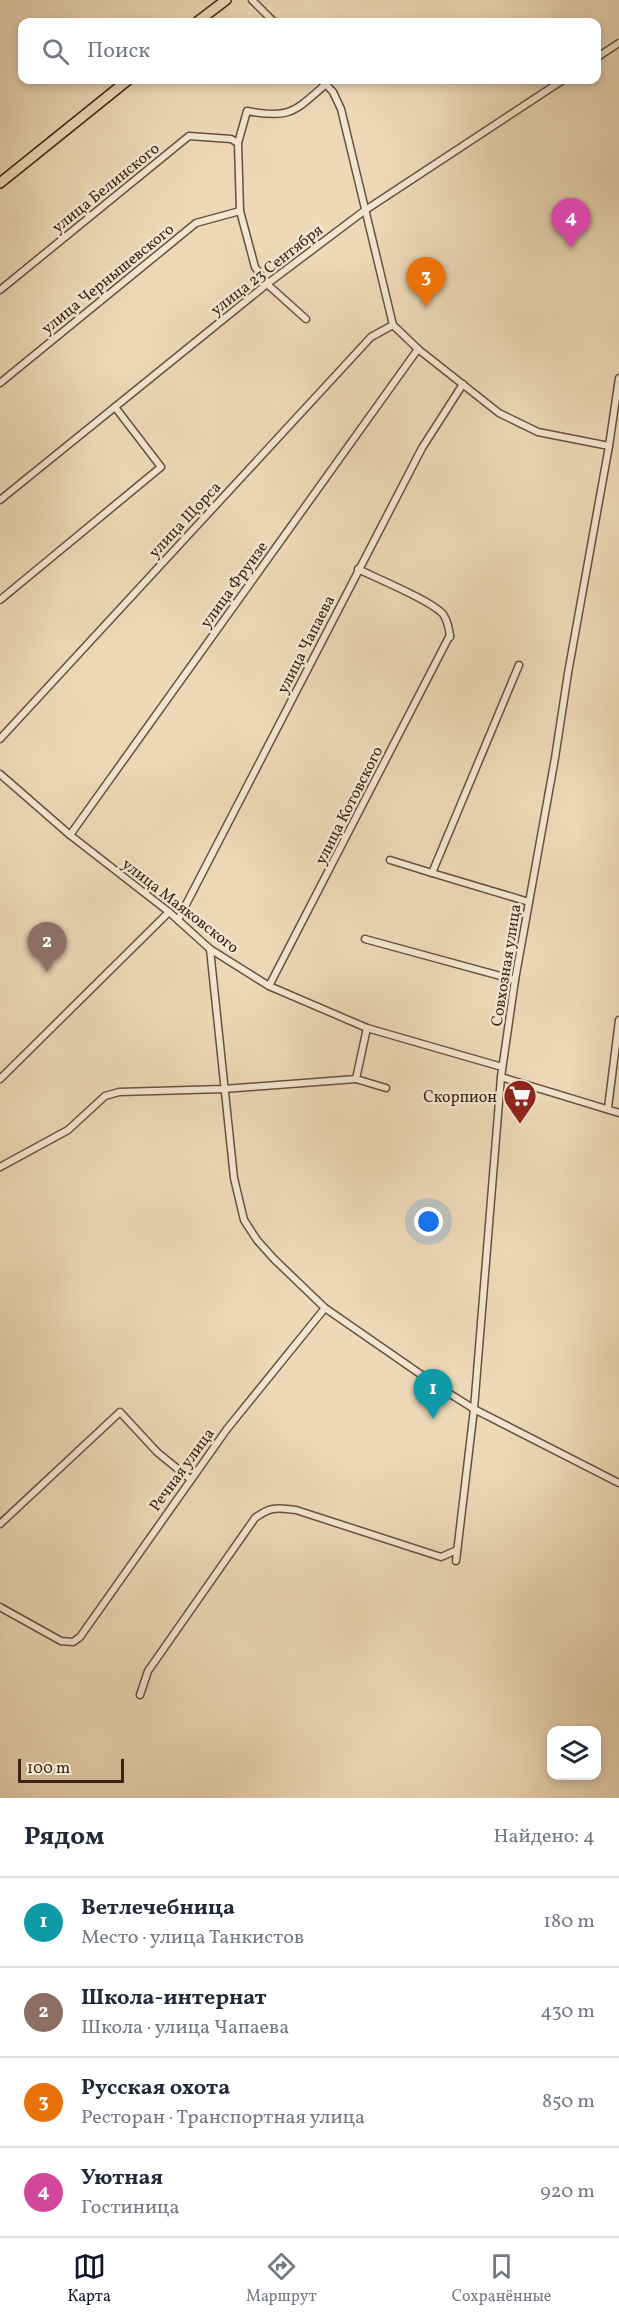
<!DOCTYPE html>
<html lang="ru">
<meta charset="utf-8">
<style>
:root{--surface:#fff;--page:#f6f6f7;--text:#1f2937;--muted:#747a83;--line:#e0e1e3;--accent:#111827}
body{margin:0;font-family:Vollkorn,serif;background:var(--page);color:var(--text)}
.controls{position:absolute;right:18px;bottom:18px;display:grid;overflow:hidden;border-radius:12px;box-shadow:0 3px 9px #0003}
.controls button{width:54px;height:54px;display:grid;place-items:center;padding:0;border:0;border-bottom:2px solid var(--line);background:var(--surface);color:var(--text);font:30px sans-serif}
.scale{position:absolute;left:18px;bottom:15px;width:106px;box-sizing:border-box;padding-left:6px;border:3px solid #3d2316;border-top:0;font-size:16px;line-height:21px;white-space:nowrap;color:#3d2316;-webkit-text-stroke:4px #f3e6d0;paint-order:stroke}
.you{position:absolute;left:429px;top:1222px;width:21px;height:21px;margin:-15px;border:4px solid #fff;border-radius:50%;background:#1a73e8;box-shadow:0 0 0 9px #1a73e833}
.badge{display:grid;place-items:center;width:39px;height:39px;border-radius:50%;background:var(--accent);color:#fff;font-size:20px;font-weight:700}
.pin{position:absolute;translate:-50% -50px;filter:drop-shadow(0 2px 3px #0008)}
.pin::after{content:'';position:absolute;top:32px;width:21px;height:18px;background:inherit;clip-path:polygon(0 0,100% 0,50% 100%)}
.list{margin:0;padding:0;list-style:none}
h2{display:flex;justify-content:space-between;align-items:center;height:78px;margin:0;padding:0 24px;font-size:26px}
h2 small{font-size:20px;font-weight:400;color:var(--muted)}
.list li{display:grid;grid-template-columns:39px 1fr auto;gap:18px;align-items:center;box-sizing:border-box;height:90px;padding:0 24px;border-top:2px solid var(--line)}
.list b{display:block;font-size:22px;white-space:nowrap}
.list p{margin:0;font-size:20px;white-space:nowrap;color:var(--muted)}
.list em{font-size:20px;font-style:normal;color:var(--muted)}
.icon{flex:none;width:33px;height:33px;fill:none;stroke:currentColor;stroke-width:2;stroke-linecap:round;stroke-linejoin:round}
.map{position:relative;flex:none;width:619px;height:1798px;overflow:hidden}
.search{position:absolute;background:var(--surface);box-shadow:0 3px 9px #0003;left:18px;right:18px;top:18px;height:66px;display:flex;align-items:center;gap:15px;box-sizing:border-box;padding:0 21px;border-radius:12px;color:var(--muted);font-size:22px}
.sheet{height:438px;background:var(--surface)}
nav{display:flex;justify-content:space-around;align-items:center;box-sizing:border-box;height:84px;border-top:2px solid var(--line);background:var(--surface);font-size:16px;color:var(--muted)}
nav a{display:grid;justify-items:center;gap:3px}
nav .on{color:var(--accent)}
.map>svg:first-child{display:block}
.lines{fill:none;stroke-linecap:round;stroke-linejoin:round}
.street-casing{stroke:#69503e;stroke-width:9}
.primary-casing{stroke:#3d2316;stroke-width:12}
.street{stroke:#f3e6d0;stroke-width:6}
.primary{stroke:#edd9b7;stroke-width:9}
.labels{text-anchor:middle;stroke-width:5;stroke-linejoin:round;paint-order:stroke}
.street-label{font-size:16px;fill:#3d2316;stroke:#f3e6d0}
.poi-label{font-size:16px;fill:#3d2316;stroke:#f3e6d0;text-anchor:end}
</style>
<div class="map">
<svg width="619" height="1798" viewBox="0 0 619 1798">
<rect width="100%" height="100%" fill="#edd9b7"/>
<filter id="stains"><feTurbulence type="fractalNoise" baseFrequency=".00333" numOctaves="4"/><feColorMatrix values="0 0 0 0 .2 0 0 0 0 .09 0 0 0 0 .02 0 0 0 .5 -.17"/></filter>
<radialGradient id="worn" r=".72"><stop offset=".6" stop-color="#630" stop-opacity="0"/><stop offset="1" stop-color="#630" stop-opacity=".3"/></radialGradient>
<g class="lines">
<g class="street-casing">
<g id="street">
<polyline points="252,0 274,22"/>
<polyline points="596,58 619,43"/>
<polyline points="322,80 333,92 341,109 393,325"/>
<polyline points="0,290 189,136 231,139 238,143"/>
<path d="M306,319L267,284L255,267L240,211L238,143L247,111C290,119 294,112 326,84"/>
<polyline points="393,325 418,349 499,413 538,432 609,446"/>
<polyline points="0,383 196,223 240,211"/>
<polyline points="0,500 267,284 364,211 563,80"/>
<path d="M358,569C378,579 430,600 443,614C448,621 449,629 450,637"/>
<polyline points="0,600 161,467 115,407"/>
<polyline points="519,665 432,873 529,902"/>
<polyline points="0,739 371,337 393,325"/>
<polyline points="0,774 70,835 169,912 210,949 269,986 367,1028 502,1067"/>
<polyline points="70,835 418,349"/>
<polyline points="390,860 432,873"/>
<polyline points="178,920 422,448 463,384"/>
<polyline points="365,939 515,980"/>
<polyline points="210,949 234,1178 244,1220 257,1240 274,1259 325,1308 439,1387 474,1409 619,1483"/>
<polyline points="269,986 450,635"/>
<polyline points="501,1077 619,1113"/>
<polyline points="0,1079 169,912"/>
<polyline points="356,1079 386,1088"/>
<polyline points="608,1108 619,1020"/>
<polyline points="0,1167 68,1130 105,1096 119,1092 224,1089 356,1079 367,1028"/>
<polyline points="0,1524 120,1412 157,1452 190,1479"/>
<polyline points="456,1561 474,1409 501,1077 515,980 555,758 568,673 609,446 619,378"/>
<polyline points="0,1607 61,1641 73,1642 80,1637 227,1429 325,1308"/>
<path d="M140,1695L148,1671L255,1518C271,1506 277,1508 296,1510L441,1557L457,1550"/>
</g>
</g>
<g class="primary-casing">
<g id="primary">
<polyline points="197,22 226,0"/>
<polyline points="0,183 128,80"/>
</g>
</g>
<use href="#street" class="street"/>
<use href="#primary" class="primary"/>
</g>
<defs>
<g id="supermarket-pin" transform="scale(1.725)"><path d="M0 17L-7.5 6A9.5 9.5 0 1 1 7.5 6Z" fill="#8f2418" stroke="#f3e6d0"/><path d="M-6-5.5h2.5l.6 2H6L4.5 2H-2.5L-4.4-4H-6ZM-1.5 3.2a1.3 1.3 0 1 0 .1 0ZM3 3.2a1.3 1.3 0 1 0 .1 0Z" fill="#fff"/></g>
</defs>
<g fill-rule="evenodd">
<use href="#supermarket-pin" x="520" y="1096"/>
</g>
<g class="labels">
<g class="street-label">
<text transform="translate(105 187) rotate(-39)" y="6">улица Белинского</text>
<text transform="translate(266 269) rotate(-38)" y="6">улица 23 Сентября</text>
<text transform="translate(107 278) rotate(-39)" y="6">улица Чернышевского</text>
<text transform="translate(184 519) rotate(-47)" y="6">улица Щорса</text>
<text transform="translate(233 584) rotate(-54)" y="6">улица Фрунзе</text>
<text transform="translate(305 644) rotate(-63)" y="6">улица Чапаева</text>
<text transform="translate(348 805) rotate(-63)" y="6">улица Котовского</text>
<text transform="translate(181 905) rotate(38)" y="6">улица Маяковского</text>
<text transform="translate(505 965) rotate(-81)" y="6">Совхозная улица</text>
<text transform="translate(181 1469) rotate(-54)" y="6">Речная улица</text>
</g>
<g class="poi-label">
<text x="497" y="1102">Скорпион</text>
</g>
</g>
<rect width="100%" height="100%" filter="url(#stains)"/>
<rect width="100%" height="100%" fill="url(#worn)"/>
</svg>
<div class="controls">
<button><svg class="icon" aria-label="layers" viewBox="0 0 24 24"><path d="M12 4l9 5-9 5-9-5zM3 14l9 5 9-5"/></svg></button>
</div>
<div class="scale">100 m</div>
<div class="you"></div>
<div class="pin badge" style="left:433px;top:1419px;background:#0f9aa8">1</div>
<div class="pin badge" style="left:47px;top:972px;background:#8d6e63">2</div>
<div class="pin badge" style="left:426px;top:307px;background:#e8710a">3</div>
<div class="pin badge" style="left:571px;top:248px;background:#d1479c">4</div>
<div class="search"><svg class="icon" aria-label="search" viewBox="0 0 24 24"><circle cx="10" cy="10" r="6"/><path d="M15 15l6 6"/></svg>Поиск</div>
</div>
<section class="sheet">
<h2>Рядом<small>Найдено: 4</small></h2>
<ul class="list">
<li><span class="badge" style="background:#0f9aa8">1</span><div><b>Ветлечебница</b><p>Место · улица Танкистов</p></div><em>180 m</em></li>
<li><span class="badge" style="background:#8d6e63">2</span><div><b>Школа-интернат</b><p>Школа · улица Чапаева</p></div><em>430 m</em></li>
<li><span class="badge" style="background:#e8710a">3</span><div><b>Русская охота</b><p>Ресторан · Транспортная улица</p></div><em>850 m</em></li>
<li><span class="badge" style="background:#d1479c">4</span><div><b>Уютная</b><p>Гостиница</p></div><em>920 m</em></li>
</ul>
</section>
<nav>
<a class="on"><svg class="icon" aria-label="map" viewBox="0 0 24 24"><path d="M3 6l6-2 6 2 6-2v14l-6 2-6-2-6 2zM9 4v14M15 6v14"/></svg>Карта</a>
<a><svg class="icon" aria-label="directions" viewBox="0 0 24 24"><path d="M12 3l9 9-9 9-9-9zM9 14v-3h6M13 9l2 2-2 2"/></svg>Маршрут</a>
<a><svg class="icon" aria-label="saved" viewBox="0 0 24 24"><path d="M7 4h10v16l-5-4-5 4z"/></svg>Сохранённые</a>
</nav>
